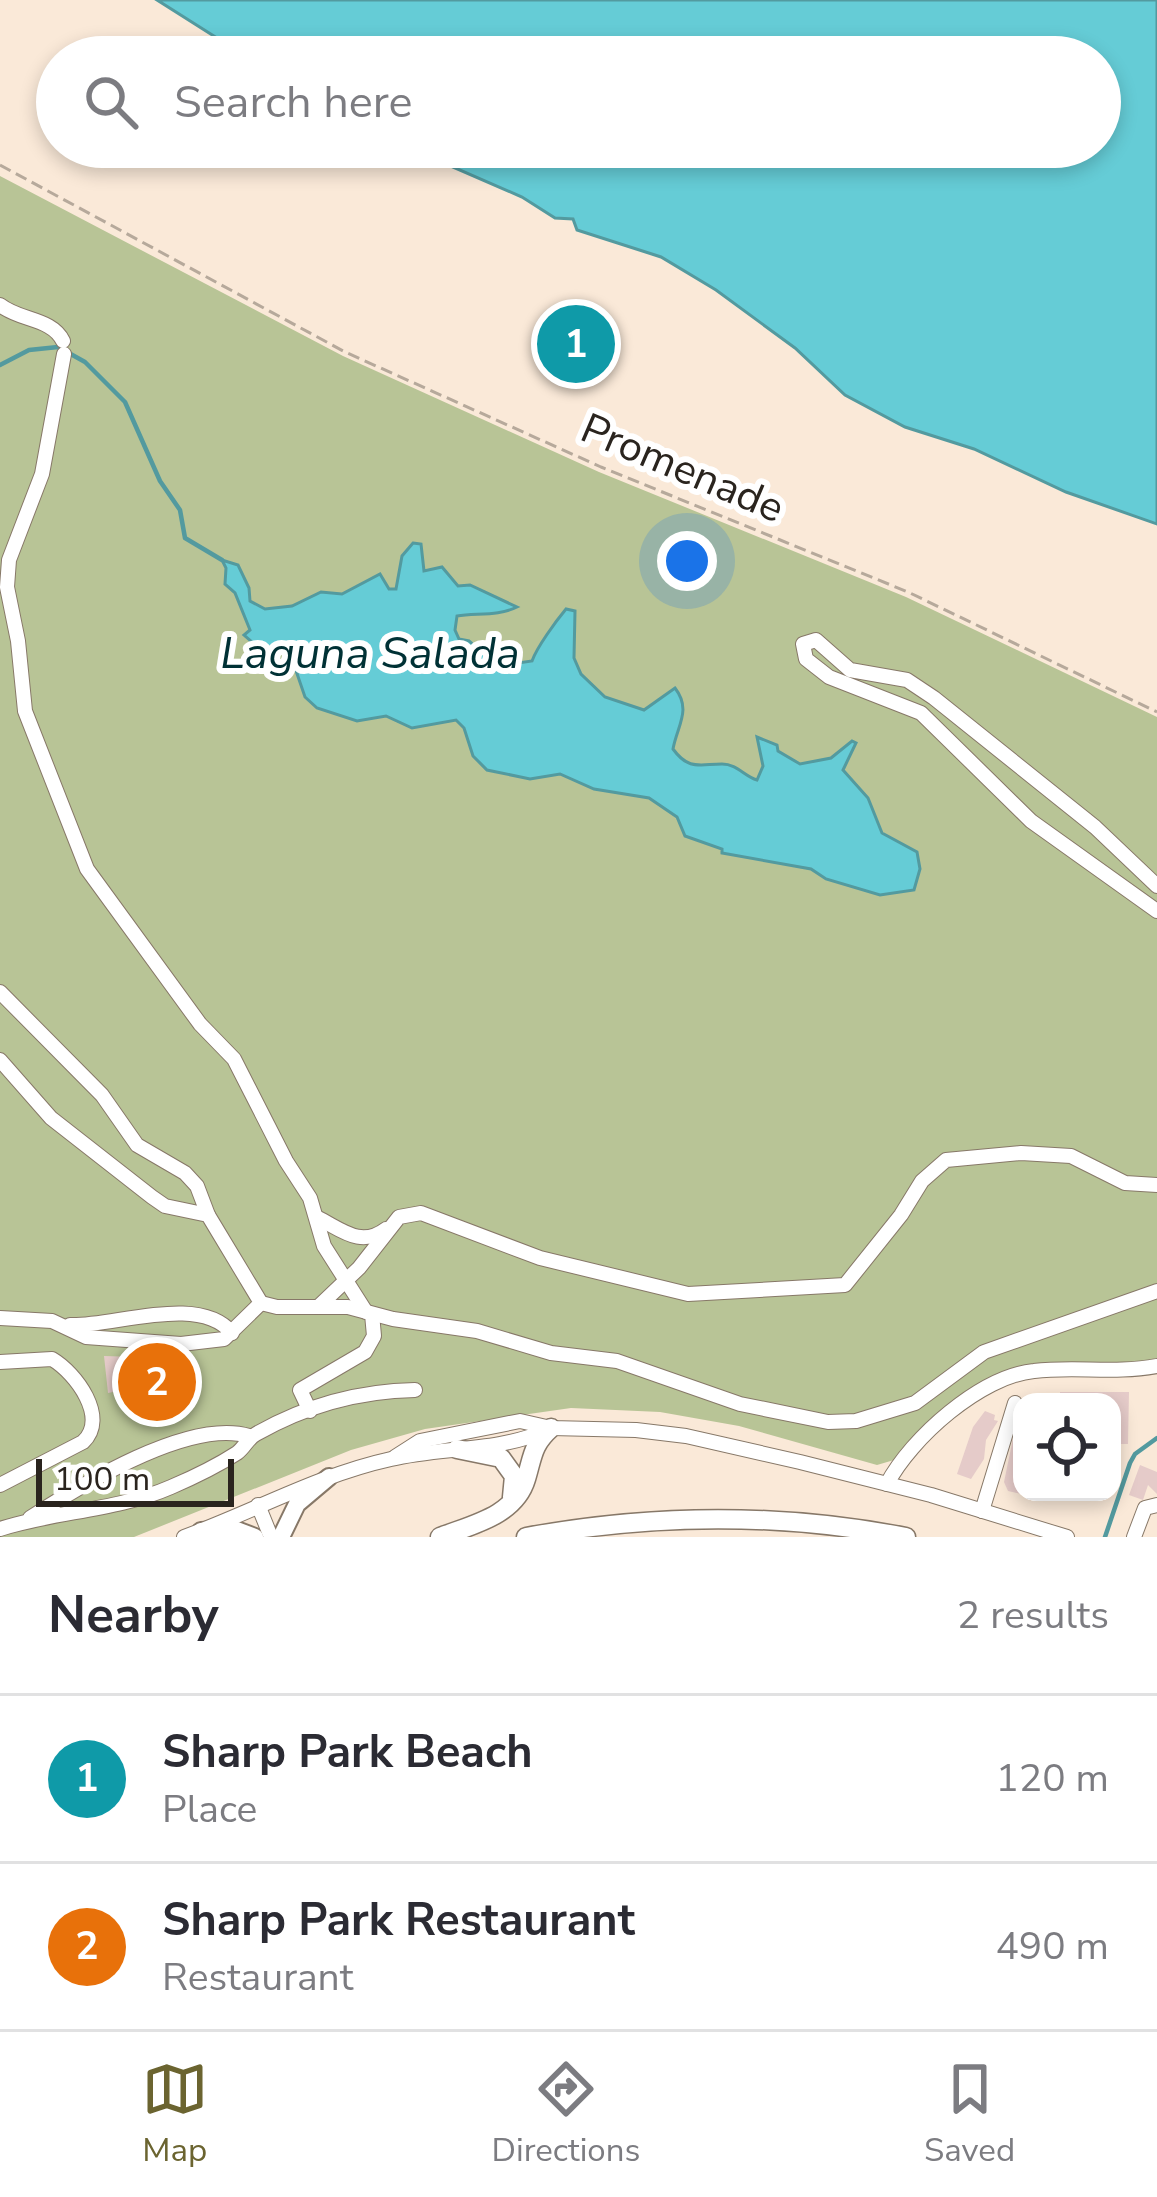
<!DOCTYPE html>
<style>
:root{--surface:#fff;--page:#f2f2f3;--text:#2b2b33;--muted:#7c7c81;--line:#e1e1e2;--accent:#6b6430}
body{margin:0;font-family:"Nunito Sans",sans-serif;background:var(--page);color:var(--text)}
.controls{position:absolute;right:36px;bottom:36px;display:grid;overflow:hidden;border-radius:24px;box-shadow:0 6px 18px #0003}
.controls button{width:108px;height:108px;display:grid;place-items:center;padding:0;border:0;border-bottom:3px solid var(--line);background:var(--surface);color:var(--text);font:60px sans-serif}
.scale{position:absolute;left:36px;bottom:30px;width:198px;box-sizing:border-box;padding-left:12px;border:6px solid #2a241e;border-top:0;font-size:33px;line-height:42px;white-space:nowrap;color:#2a241e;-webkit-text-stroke:9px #fff;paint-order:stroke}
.you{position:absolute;left:687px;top:561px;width:42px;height:42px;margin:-30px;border:9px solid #fff;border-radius:50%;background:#1a73e8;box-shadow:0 0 0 18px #1a73e833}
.badge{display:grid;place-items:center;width:78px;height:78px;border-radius:50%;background:var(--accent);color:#fff;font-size:39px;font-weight:700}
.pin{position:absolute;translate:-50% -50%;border:6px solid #fff;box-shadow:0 3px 12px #0006}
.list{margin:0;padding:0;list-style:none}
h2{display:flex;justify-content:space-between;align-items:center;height:156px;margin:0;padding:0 48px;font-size:51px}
h2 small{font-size:39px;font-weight:400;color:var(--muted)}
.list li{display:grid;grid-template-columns:78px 1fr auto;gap:36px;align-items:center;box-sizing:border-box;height:168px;padding:0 48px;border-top:3px solid var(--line)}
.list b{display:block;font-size:45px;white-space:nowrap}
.list p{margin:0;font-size:39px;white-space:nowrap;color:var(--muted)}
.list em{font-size:39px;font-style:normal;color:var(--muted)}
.icon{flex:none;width:66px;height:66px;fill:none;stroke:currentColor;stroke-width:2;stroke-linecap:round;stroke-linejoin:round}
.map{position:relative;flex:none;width:1157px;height:1537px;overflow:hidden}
.search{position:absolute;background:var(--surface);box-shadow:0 6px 18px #0003;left:36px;right:36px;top:36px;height:132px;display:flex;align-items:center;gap:30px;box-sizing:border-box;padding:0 42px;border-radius:66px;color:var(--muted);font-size:45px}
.sheet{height:492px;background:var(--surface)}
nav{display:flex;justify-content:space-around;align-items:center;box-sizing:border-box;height:168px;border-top:3px solid var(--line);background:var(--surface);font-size:33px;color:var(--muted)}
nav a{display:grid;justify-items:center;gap:6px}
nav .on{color:var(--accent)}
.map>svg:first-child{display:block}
.green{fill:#b8c496}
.water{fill:#65ccd6;stroke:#539a9f;stroke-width:3}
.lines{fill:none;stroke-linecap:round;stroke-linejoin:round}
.stream{stroke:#539a9f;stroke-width:4.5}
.building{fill:#e5cbc9}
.minor-casing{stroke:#877868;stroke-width:16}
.major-casing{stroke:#877868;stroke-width:20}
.highway-casing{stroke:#877868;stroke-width:21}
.path{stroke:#b6a99b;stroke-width:3;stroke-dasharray:12 6;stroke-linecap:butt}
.minor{stroke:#fff;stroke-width:14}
.major{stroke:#fff;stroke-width:16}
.highway{stroke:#fff;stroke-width:18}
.labels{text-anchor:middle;stroke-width:12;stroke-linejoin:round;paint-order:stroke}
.street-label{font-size:42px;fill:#2a241e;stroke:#fff}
.water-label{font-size:45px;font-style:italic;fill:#003135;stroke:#fff}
</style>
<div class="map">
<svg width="1157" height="1537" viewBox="0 0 1157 1537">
<rect width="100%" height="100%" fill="#fae9d8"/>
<path class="green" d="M0,176L343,356L599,472L906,597L1157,717V1358C1116,1370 1076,1363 1034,1366C976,1369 933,1423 894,1460L877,1465L739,1426L660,1412L571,1408L425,1429L351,1450L134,1537H0Z"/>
<g class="water">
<polygon points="157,0 1157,0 1157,524 1066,492 974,449 905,427 845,395 795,348 716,290 661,257 577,230 573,219 555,218 522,197 407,147 1100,147 1100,57 247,57"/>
<path d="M413,543L421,544L424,571L442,567L458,586L470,585L517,607C499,616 477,613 457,616L455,630L459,639L469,641L497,666L532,661C537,647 556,621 566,609L575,611L574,658L581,674L605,697L644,710L675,688C692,710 677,726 673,749C689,771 700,764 722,764C737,764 744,776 757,780L763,766L757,737L777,745L778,751L800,764L831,758L852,741L856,743L843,770L868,798L882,833L917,852L920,869L914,890L880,895L826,879L811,869L722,853V849L685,836L677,817L649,798L594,789L560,774L530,779L487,770L473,756L464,728L456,720L412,728L386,716L357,721L317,708L305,697L292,659L280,648L271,646L261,650L244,635L250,630L235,593L225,584L226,568L222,560L238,565L249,588L250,601L265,609L292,606L321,592L342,594L380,574L389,589H396L402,556Z"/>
</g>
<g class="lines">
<g class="stream">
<polyline points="0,365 29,350 58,347 85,362 125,402 160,481 180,510 185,538 222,560"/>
<polyline points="1105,1537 1130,1463 1135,1454 1157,1438"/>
</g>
</g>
<g class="building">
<polygon points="104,1356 136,1357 135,1363 192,1364 194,1369 186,1369 186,1375 198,1375 198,1386 185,1386 185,1397 146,1396 144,1404 120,1403 118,1391 108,1393"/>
<polygon points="1060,1392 1129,1392 1128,1444 1112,1444 1112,1402 1060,1402"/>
<polygon points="985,1411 995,1415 994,1420 998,1421 986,1440 984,1459 971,1479 957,1474 973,1427"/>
<polygon points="1022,1425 1022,1490 1021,1494 1008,1491 1004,1482 1015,1429"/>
<polygon points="1140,1465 1157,1472 1157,1494 1148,1485 1143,1500 1129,1495"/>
</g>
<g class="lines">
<g class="minor-casing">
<g id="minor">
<path d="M0,305C20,321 52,318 63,341"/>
<polyline points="64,354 42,474 9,560 7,587 18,641 25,711 87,869 200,1024 234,1059 286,1161 310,1198 324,1246 366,1312"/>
<polyline points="1157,886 1095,827 934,698 907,680 850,670 816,640 803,644 806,659 829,677 921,713 1031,821 1157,911"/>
<polyline points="0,992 102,1095 137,1145 185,1173 197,1186 208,1215"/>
<polyline points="0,1060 51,1118 152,1197 165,1206 208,1215 261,1303 224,1339 181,1344 86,1337 52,1321 0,1318"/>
<path d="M318,1218C342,1230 361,1248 386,1229"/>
<polyline points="261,1303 277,1307 348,1307 393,1319 477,1331 551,1353 617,1361 740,1404 828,1422 856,1421 915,1403 984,1352 1157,1291"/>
<polyline points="318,1307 359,1268 399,1217 421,1213 540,1258 688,1294 845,1285 901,1215 922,1181 946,1160 1021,1153 1071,1156 1125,1183 1157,1185"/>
<path d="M70,1325C113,1327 199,1293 232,1333"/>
<path d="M0,1362L52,1359C76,1373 109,1418 83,1442L0,1485"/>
<polyline points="310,1411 300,1390 365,1352 374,1336 372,1314"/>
<polyline points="395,1457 420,1441 520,1421 551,1428 636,1430 686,1436 800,1462 931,1495 1067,1537"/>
<path d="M887,1484C911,1438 981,1376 1034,1371C1075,1366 1115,1374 1157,1366"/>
<polyline points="258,1505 271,1537"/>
<polyline points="982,1511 1015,1403"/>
<path d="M30,1518C81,1485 189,1418 249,1436"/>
<path d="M0,1529C56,1511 116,1511 171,1487C192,1478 217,1466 237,1453C245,1447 247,1439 256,1434C305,1406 360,1391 415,1390"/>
<path d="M184,1537C253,1512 318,1475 391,1459C441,1447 496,1452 545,1431"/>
<polyline points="1134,1537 1145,1508 1157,1505"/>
</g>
</g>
<g class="major-casing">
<g id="major">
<polyline points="201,1531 234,1529 255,1537"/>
<polyline points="281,1537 297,1504 329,1477"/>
</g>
</g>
<g class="highway-casing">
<g id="highway">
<polyline points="457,1449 501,1458 514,1476 512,1497"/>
<path d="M440,1537C471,1525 515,1516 526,1479C533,1456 532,1445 551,1428"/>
<path d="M526,1537C651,1514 781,1513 906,1537"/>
</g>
</g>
<polyline class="path" points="0,165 345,352 601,467 908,592 1157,712"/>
<use href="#minor" class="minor"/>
<use href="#major" class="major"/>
<use href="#highway" class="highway"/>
</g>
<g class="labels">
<g class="street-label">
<text transform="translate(683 467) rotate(23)" y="15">Promenade</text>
</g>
<g class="water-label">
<text x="370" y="668">Laguna Salada</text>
</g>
</g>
</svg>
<div class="controls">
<button><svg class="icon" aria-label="locate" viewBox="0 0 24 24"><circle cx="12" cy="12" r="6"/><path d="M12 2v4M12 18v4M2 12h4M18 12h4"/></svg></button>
</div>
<div class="scale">100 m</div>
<div class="you"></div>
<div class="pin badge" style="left:576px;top:344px;background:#0f9aa8">1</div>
<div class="pin badge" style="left:157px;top:1382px;background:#e8710a">2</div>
<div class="search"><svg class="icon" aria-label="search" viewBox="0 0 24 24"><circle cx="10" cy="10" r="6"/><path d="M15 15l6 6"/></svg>Search here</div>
</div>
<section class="sheet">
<h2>Nearby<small>2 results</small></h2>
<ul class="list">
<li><span class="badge" style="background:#0f9aa8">1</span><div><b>Sharp Park Beach</b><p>Place</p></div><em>120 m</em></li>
<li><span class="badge" style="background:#e8710a">2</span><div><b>Sharp Park Restaurant</b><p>Restaurant</p></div><em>490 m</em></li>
</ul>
</section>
<nav>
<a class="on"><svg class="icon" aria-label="map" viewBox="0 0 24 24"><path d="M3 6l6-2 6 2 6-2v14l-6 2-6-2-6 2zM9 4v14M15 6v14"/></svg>Map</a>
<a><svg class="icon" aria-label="directions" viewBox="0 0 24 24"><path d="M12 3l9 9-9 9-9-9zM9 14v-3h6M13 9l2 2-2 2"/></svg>Directions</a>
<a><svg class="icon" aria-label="saved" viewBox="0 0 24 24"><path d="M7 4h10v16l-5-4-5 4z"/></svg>Saved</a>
</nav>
